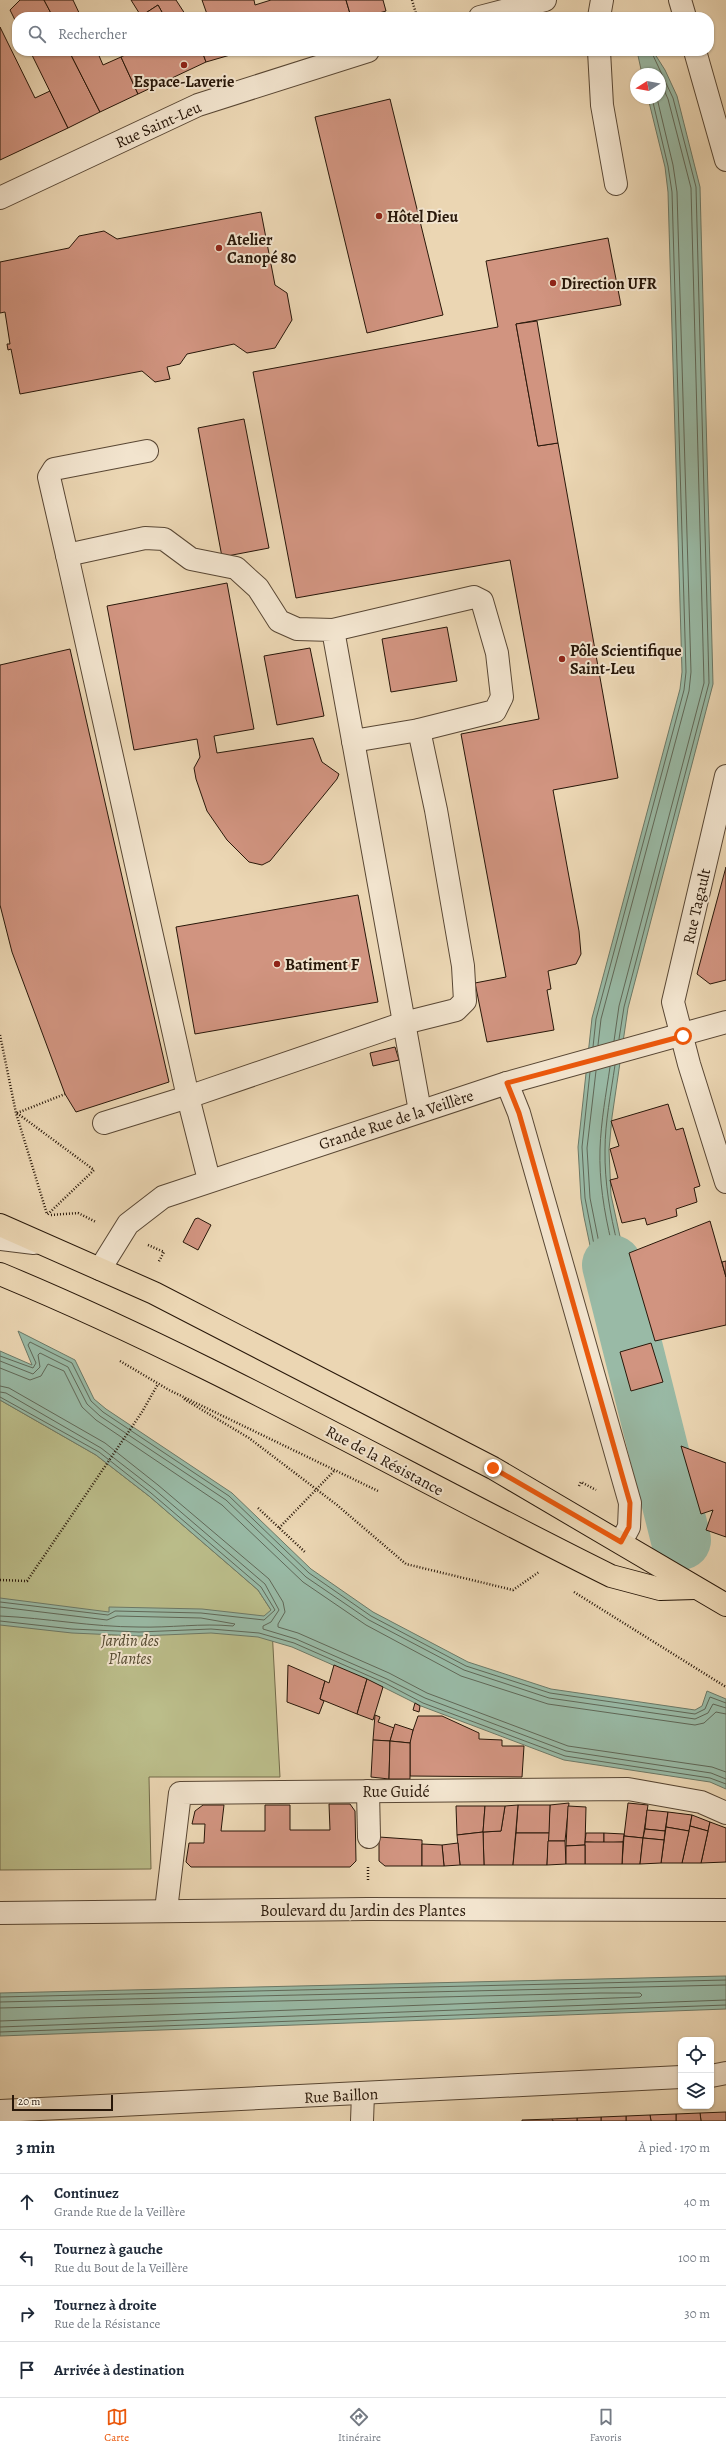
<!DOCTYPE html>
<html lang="fr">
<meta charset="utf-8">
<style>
:root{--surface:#fff;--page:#f2f2f3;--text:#1f2937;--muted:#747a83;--line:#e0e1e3;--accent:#ea580c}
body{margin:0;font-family:Alegreya,serif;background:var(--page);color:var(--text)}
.controls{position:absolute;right:12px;bottom:12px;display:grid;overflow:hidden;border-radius:8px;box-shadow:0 1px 3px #0004}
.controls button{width:36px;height:36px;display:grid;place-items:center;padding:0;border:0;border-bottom:1px solid var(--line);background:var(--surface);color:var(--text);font:20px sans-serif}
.compass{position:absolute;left:630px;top:68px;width:36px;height:36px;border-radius:50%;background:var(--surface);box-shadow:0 1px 3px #0004;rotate:259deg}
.scale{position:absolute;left:12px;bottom:10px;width:101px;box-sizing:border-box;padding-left:4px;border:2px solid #281709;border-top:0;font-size:11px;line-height:14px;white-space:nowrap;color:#281709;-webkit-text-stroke:3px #f2e4ce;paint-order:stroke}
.stop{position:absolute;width:12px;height:12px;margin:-9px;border:3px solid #ea580c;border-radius:50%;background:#fff}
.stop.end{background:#ea580c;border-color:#fff;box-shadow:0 1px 4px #0008}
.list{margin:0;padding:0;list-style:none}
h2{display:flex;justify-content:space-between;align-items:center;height:52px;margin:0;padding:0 16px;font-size:17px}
h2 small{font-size:13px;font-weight:400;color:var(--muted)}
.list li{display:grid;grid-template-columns:26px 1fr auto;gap:12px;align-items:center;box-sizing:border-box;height:56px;padding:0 16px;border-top:1px solid var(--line)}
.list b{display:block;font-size:15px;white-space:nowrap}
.list p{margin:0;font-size:13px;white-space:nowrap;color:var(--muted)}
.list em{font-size:13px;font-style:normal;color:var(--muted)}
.icon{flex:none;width:22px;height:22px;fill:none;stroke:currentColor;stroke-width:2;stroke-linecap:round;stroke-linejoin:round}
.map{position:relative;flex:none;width:726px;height:2121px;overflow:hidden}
.search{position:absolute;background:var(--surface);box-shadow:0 1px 3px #0004;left:12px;right:12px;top:12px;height:44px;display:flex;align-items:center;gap:10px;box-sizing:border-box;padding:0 14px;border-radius:16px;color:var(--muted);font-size:15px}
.sheet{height:276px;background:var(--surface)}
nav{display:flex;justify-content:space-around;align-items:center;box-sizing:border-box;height:56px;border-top:1px solid var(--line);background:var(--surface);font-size:11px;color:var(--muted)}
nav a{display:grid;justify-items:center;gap:2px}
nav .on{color:var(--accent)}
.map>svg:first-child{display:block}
.green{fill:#bbbd8a;stroke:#726a4a}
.water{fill:#99baa6;stroke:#6c7967}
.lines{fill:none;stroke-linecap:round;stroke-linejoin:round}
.shore{stroke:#606858;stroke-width:1}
.river{stroke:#99baa6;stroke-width:60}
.building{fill:#d19480;stroke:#281709}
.minor-casing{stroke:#594734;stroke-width:24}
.major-casing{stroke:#281709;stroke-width:24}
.path{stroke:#281709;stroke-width:2.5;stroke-dasharray:1 2;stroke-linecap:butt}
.minor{stroke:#f2e4ce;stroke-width:22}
.major{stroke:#ebd6b3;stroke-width:22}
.route{stroke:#ea580c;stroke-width:5}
.poi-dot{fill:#8f2418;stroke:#f2e4ce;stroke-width:1.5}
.labels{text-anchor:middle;stroke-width:4;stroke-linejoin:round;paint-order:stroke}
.poi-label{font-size:16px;font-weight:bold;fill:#281709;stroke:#f2e4ce;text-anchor:start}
.street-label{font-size:16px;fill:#281709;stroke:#f2e4ce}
.park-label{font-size:16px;font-style:italic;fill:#544930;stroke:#f2e4ce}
</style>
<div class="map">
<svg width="726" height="2121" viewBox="0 0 726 2121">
<rect width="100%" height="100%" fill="#ebd6b3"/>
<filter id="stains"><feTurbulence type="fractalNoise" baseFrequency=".005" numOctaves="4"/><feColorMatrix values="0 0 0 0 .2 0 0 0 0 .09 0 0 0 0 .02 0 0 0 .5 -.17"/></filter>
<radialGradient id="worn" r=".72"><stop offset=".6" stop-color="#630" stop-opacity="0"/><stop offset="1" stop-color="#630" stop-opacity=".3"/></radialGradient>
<polygon class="green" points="0,1400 96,1455 149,1496 258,1590 271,1610 280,1777 149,1777 151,1869 0,1870"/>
<g class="water">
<polygon points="637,51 653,51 665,70 677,96 700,187 713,684 628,1008 612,1117 609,1150 611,1195 624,1255 649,1342 619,1349 592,1255 584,1217 581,1199 578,1147 592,1018 680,689 682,672 668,192 665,167 648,98 660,98 660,74 642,74"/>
<polygon points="18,1331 75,1360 94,1399 106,1409 232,1493 311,1569 373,1612 468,1662 551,1689 695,1710 702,1706 707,1691 726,1699 726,1789 710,1782 564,1760 421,1706 383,1687 292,1647 258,1637 211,1633 139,1636 72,1633 0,1625 0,1598 109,1612 109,1607 202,1609 264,1616 271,1610 258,1590 149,1496 96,1455 0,1400 0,1351 32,1365"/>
<polygon points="659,1383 699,1545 671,1537 631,1391"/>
<polygon points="726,1976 726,2009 0,2036 0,1993"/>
</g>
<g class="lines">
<g class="shore">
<polyline points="619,1039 624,1007 709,683 696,187 673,98 651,51"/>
<polyline points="614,1041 619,1006 704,683 691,188 668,99 660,81"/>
<polyline points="598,1045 601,1019 689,691 691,672 677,192 673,165 657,98"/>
<polyline points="593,1047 596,1019 684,690 686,672 672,192 668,166 652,98"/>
<path d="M596,1071L587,1148L590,1198L601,1253L627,1338L637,1333C620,1274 598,1211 600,1149C601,1121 606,1094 610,1067"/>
<path d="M590,1072L582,1147L585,1198L596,1255L624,1344L644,1337C627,1276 604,1215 605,1150C605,1122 611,1093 615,1065"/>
<polyline points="0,1356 33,1368 36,1363 28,1345 30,1342 72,1363 91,1401 103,1412 229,1496 309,1573 371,1616 466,1666 550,1693 695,1714 705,1709 710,1697 726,1703"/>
<polyline points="0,1361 33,1374 40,1367 38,1355 40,1353 68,1367 87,1404 100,1416 226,1500 306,1577 369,1620 464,1670 549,1698 695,1719 708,1713 713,1704 726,1708"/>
<polyline points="0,1368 30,1380 41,1376 48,1364 64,1371 82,1407 96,1420 222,1505 303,1582 366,1625 461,1676 548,1704 695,1725 704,1723 716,1712 726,1714"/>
<polyline points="0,1386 9,1388 105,1443 158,1485 269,1579 283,1602 285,1612 278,1624 278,1627 298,1633 389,1673 427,1693 568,1746 712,1767 726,1772"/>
<polygon points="654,1389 657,1390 693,1536 692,1538 674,1533 637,1396 638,1393"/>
<polyline points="0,1392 6,1393 101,1448 154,1489 265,1584 279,1610 271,1622 263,1626 263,1629 296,1639 387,1679 425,1698 566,1751 711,1773 726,1779"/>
<polygon points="651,1395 686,1529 685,1531 678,1529 643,1399"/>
<polyline points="0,1397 99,1452 151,1493 261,1587 275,1610 264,1620 201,1613 115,1611 108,1615 0,1602"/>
<path d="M0,1607L107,1620L117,1616L201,1618L235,1624L233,1626C201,1623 170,1628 138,1627C92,1627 46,1618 0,1616"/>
<polyline points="0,1621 72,1629 139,1632 211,1629 259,1633 294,1643 385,1683 423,1703 565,1756 710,1778 726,1784"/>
<polyline points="0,1997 726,1980"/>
<polyline points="0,2002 726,1985"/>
<polyline points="0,2008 600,1993 640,1993 642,1995 640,1997 0,2021"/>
<polyline points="0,2027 726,2000"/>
<polyline points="0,2032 726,2005"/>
</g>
<polyline class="river" points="612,1265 681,1540"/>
</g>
<g class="building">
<polygon points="20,0 44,0 53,17 17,17 17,24 10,10"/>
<polygon points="44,0 73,0 81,17 53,17"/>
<polygon points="131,0 176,0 187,17 159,17 163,14 158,5 141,16"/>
<polygon points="202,0 254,0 255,5 271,0 346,0 351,17 208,17"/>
<polygon points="346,0 383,0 386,11 365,17 351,17"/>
<polygon points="158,5 163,14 159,17 141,16"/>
<polygon points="0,27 35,98 50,91 68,128 0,160"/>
<polygon points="30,51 69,51 100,112 68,128"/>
<polygon points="69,51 97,51 103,65 121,57 138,94 100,112"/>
<polygon points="133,51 202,51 206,62 138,94 121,57"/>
<polygon points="202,51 244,51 206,62"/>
<polygon points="390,99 443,315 367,333 315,117"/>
<polygon points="261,212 275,285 287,293 292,320 275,348 247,353 234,344 187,354 180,364 167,367 170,379 155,382 142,371 20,394 11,349 8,350 7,344 10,344 5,312 0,313 0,262 69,248 79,236 104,231 117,239"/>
<polygon points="608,238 621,305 516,324 538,446 558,443 618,778 553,790 579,931 581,954 576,964 548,971 551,989 547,990 554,1030 487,1042 475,983 506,977 461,734 539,719 510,560 296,598 253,372 498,327 486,261"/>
<polygon points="537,321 558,443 538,446 516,324"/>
<polygon points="244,419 269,548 222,557 198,428"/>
<polygon points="227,583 254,729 214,736 217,753 313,738 322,762 339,774 337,779 270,861 262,865 249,862 227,840 207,811 196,779 194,768 200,757 197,739 134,750 107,606"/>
<polygon points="447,627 457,681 391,692 382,639"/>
<polygon points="310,648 324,716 277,725 264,656"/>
<polygon points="70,649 169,1082 76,1112 65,1094 12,952 0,905 0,665"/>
<polygon points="726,867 726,980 710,984 697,974"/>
<polygon points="358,895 378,1002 195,1034 176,927"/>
<polygon points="395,1047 399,1060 373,1066 370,1053"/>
<polygon points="668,1104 676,1130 683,1128 700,1186 694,1188 697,1202 676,1209 677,1216 647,1225 645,1218 622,1223 610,1180 618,1178 610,1149 619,1146 611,1121"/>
<polygon points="198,1218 211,1225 198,1250 183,1242 195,1219"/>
<polygon points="710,1221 726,1277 726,1325 655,1341 629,1253"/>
<polygon points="726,1261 726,1277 722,1262"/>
<polygon points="651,1343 663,1382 631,1391 620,1352"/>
<polygon points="681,1446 726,1463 726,1537 706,1530 713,1510 701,1514"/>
<polygon points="288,1665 325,1681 320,1699 324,1701 319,1714 287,1702"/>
<polygon points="334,1665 367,1679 357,1714 320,1699 325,1681 329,1683"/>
<polygon points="367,1679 383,1687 373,1720 357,1714"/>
<polygon points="415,1703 420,1706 419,1712 413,1710"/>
<polygon points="375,1715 380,1717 378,1722 394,1728 390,1741 373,1740"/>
<polygon points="418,1716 442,1716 479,1733 479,1739 502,1740 502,1746 524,1746 522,1777 410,1776 410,1739"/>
<polygon points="395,1724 413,1730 410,1743 390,1741"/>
<polygon points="373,1740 390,1741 389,1779 371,1777"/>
<polygon points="390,1741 410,1743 410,1779 389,1779"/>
<polygon points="569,1803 565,1841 548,1841 550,1805"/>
<polygon points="628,1803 648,1805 643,1838 624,1836"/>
<polygon points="329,1804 350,1804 355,1811 356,1861 350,1867 191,1867 186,1862 189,1843 204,1843 205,1824 192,1824 195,1811 203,1805 224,1805 221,1831 265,1831 265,1805 290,1805 290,1830 330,1830"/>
<polygon points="518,1805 550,1805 549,1833 516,1833"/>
<polygon points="518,1805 513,1865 484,1865 483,1832 501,1831 505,1806"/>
<polygon points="456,1806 485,1806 483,1832 457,1835"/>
<polygon points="485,1806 505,1806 501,1831 483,1832"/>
<polygon points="568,1806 586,1807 585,1845 566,1846"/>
<polygon points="647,1810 668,1812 665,1831 645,1829"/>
<polygon points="668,1812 692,1815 689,1831 666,1827"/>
<polygon points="692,1815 710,1822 708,1831 690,1826"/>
<polygon points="710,1822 726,1828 726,1862 701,1863"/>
<polygon points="690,1826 708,1831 701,1863 682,1863"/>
<polygon points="666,1827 689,1831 682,1863 661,1863"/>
<polygon points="645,1829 665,1831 664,1840 643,1838"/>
<polygon points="483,1832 484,1865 460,1865 457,1835"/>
<polygon points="516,1833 549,1833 547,1865 513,1865"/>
<polygon points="586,1833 604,1833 604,1843 585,1842"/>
<polygon points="604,1833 624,1834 623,1842 604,1843"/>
<polygon points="624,1836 643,1838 640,1864 622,1864"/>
<polygon points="379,1837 422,1840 422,1866 385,1866 379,1861"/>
<polygon points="643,1838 664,1840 661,1863 640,1864"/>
<polygon points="548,1841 565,1841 566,1864 547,1865"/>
<polygon points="585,1842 623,1842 622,1864 585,1864"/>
<polygon points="458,1843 460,1865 444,1866 442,1845"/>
<polygon points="422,1844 442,1845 444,1866 422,1866"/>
<polygon points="585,1845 585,1864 566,1864 566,1846"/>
<polygon points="726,2112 726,2121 701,2121 700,2113"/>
<polygon points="700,2113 701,2121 676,2121 676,2114"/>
<polygon points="676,2114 676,2121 651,2121 650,2115"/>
<polygon points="650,2115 651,2121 626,2121 626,2116"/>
<polygon points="626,2116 626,2121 601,2121 601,2117"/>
<polygon points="601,2117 601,2121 577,2121 577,2118"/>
<polygon points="577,2118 577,2121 553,2121 552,2119"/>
<polygon points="552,2119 553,2121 522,2121 522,2120"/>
</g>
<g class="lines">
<g class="minor-casing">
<g id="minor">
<polyline points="680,0 685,17"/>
<polyline points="480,17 545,0"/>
<polyline points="599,17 602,0"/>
<polyline points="599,51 602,105 616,184"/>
<polyline points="695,51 726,160"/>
<polyline points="0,198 198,105 368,51"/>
<polyline points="147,451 54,469 49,477 67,555 145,538 164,539 191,559 236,568 258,588 279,621 297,629 333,630 420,1111"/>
<polyline points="67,555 188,1097 209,1180"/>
<polyline points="333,630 474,597 482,601 497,653 502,697 495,711 419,730 353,741"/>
<polyline points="726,776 673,1002 689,1064 726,1182"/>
<polyline points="507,1083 519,1113 630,1503 629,1527 621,1542"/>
<polyline points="104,1123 188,1097 404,1023 456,1010 465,1001 463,966 436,810 419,730"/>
<polyline points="0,1239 34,1243"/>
<polyline points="100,1269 128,1224 163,1197 507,1083 726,1022"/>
<polyline points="368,1791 369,1837"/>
<polyline points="166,1910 180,1793 628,1789 701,1802 726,1813"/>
<polyline points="0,1913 368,1909 726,1910"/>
<polyline points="711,2076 726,2073"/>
<polyline points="0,2111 681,2077"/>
<polyline points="362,2121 363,2094"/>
</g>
</g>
<g class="major-casing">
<g id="major">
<polyline points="0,1225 154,1293 493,1468 726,1605"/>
<path d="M0,1274C210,1361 407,1475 611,1576L660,1589L695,1588"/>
</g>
</g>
<g class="path">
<polyline points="412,0 417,17"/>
<polyline points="0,1035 16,1113 47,1214"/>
<polyline points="17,1113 94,1170 47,1215"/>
<polyline points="17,1113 65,1094"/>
<polyline points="51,1215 78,1213 96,1222"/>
<polyline points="148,1245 164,1252 158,1263"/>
<polyline points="120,1361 169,1390 378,1491"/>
<polyline points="184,1399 249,1438 337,1505 406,1564 513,1590 539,1572"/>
<polyline points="579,1486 581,1482 596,1490"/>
<polyline points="258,1508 306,1553"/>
<polyline points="279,1528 335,1470"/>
<polyline points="0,1580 27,1581 142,1412 158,1384"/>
<polyline points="574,1592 726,1687"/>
<polyline points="368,1880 368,1865"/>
</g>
<use href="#minor" class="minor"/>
<use href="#major" class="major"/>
</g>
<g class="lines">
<polyline class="route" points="493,1468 621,1542 629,1527 630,1503 519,1113 507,1083 683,1036"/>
</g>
<g class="poi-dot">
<circle cx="184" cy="65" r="4"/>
<circle cx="379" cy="216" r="4"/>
<circle cx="219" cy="248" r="4"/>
<circle cx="553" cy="283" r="4"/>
<circle cx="562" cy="659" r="4"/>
<circle cx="277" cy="964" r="4"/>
</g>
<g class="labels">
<g class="poi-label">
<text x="184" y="87" text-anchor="middle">Espace-Laverie</text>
<text x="387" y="222">Hôtel Dieu</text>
<text x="227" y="245">Atelier<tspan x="227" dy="18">Canopé 80</tspan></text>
<text x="561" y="289">Direction UFR</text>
<text x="570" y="656">Pôle Scientifique<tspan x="570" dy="18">Saint-Leu</tspan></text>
<text x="285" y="970">Batiment F</text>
</g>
<g class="street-label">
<text transform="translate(158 124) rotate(-24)" y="6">Rue Saint-Leu</text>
<text transform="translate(696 906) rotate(-77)" y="6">Rue Tagault</text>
<text transform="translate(396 1119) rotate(-18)" y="6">Grande Rue de la Veillère</text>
<text transform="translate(385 1460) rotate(28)" y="6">Rue de la Résistance</text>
<text x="396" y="1797">Rue Guidé</text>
<text x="363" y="1916">Boulevard du Jardin des Plantes</text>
<text transform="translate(341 2095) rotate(-3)" y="6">Rue Baillon</text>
</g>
<g class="park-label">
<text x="130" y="1646">Jardin des<tspan x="130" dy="18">Plantes</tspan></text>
</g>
</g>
<rect width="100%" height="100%" filter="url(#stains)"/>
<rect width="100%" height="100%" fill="url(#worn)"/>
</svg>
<div class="controls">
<button><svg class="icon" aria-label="locate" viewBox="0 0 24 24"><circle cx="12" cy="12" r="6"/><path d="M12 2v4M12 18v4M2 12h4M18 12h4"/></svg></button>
<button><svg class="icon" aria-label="layers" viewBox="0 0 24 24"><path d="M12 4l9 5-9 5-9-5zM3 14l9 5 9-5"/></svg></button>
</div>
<svg class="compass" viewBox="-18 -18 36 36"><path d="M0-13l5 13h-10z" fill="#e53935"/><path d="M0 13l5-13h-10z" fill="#747a83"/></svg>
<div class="scale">20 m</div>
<div class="stop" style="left:683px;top:1036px"></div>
<div class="stop end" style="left:493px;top:1468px"></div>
<div class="search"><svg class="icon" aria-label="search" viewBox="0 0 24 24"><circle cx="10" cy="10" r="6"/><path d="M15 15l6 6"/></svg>Rechercher</div>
</div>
<section class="sheet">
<h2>3 min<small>À pied · 170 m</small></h2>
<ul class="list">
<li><svg class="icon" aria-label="ahead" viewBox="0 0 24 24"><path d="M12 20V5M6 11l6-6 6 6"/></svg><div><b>Continuez</b><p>Grande Rue de la Veillère</p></div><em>40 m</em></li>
<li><svg class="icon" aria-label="left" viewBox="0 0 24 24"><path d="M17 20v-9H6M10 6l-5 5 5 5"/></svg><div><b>Tournez à gauche</b><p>Rue du Bout de la Veillère</p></div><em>100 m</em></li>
<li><svg class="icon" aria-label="right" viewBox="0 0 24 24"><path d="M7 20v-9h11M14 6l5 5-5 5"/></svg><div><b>Tournez à droite</b><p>Rue de la Résistance</p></div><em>30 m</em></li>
<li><svg class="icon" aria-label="arrive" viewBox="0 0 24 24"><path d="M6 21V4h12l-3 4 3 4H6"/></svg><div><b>Arrivée à destination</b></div></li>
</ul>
</section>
<nav>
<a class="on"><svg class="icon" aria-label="map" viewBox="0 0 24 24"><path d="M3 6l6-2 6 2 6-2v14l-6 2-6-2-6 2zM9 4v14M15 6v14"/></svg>Carte</a>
<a><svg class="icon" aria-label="directions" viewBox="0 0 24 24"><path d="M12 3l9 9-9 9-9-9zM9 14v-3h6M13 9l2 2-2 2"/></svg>Itinéraire</a>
<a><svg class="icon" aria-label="saved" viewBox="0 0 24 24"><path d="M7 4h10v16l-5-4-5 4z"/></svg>Favoris</a>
</nav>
